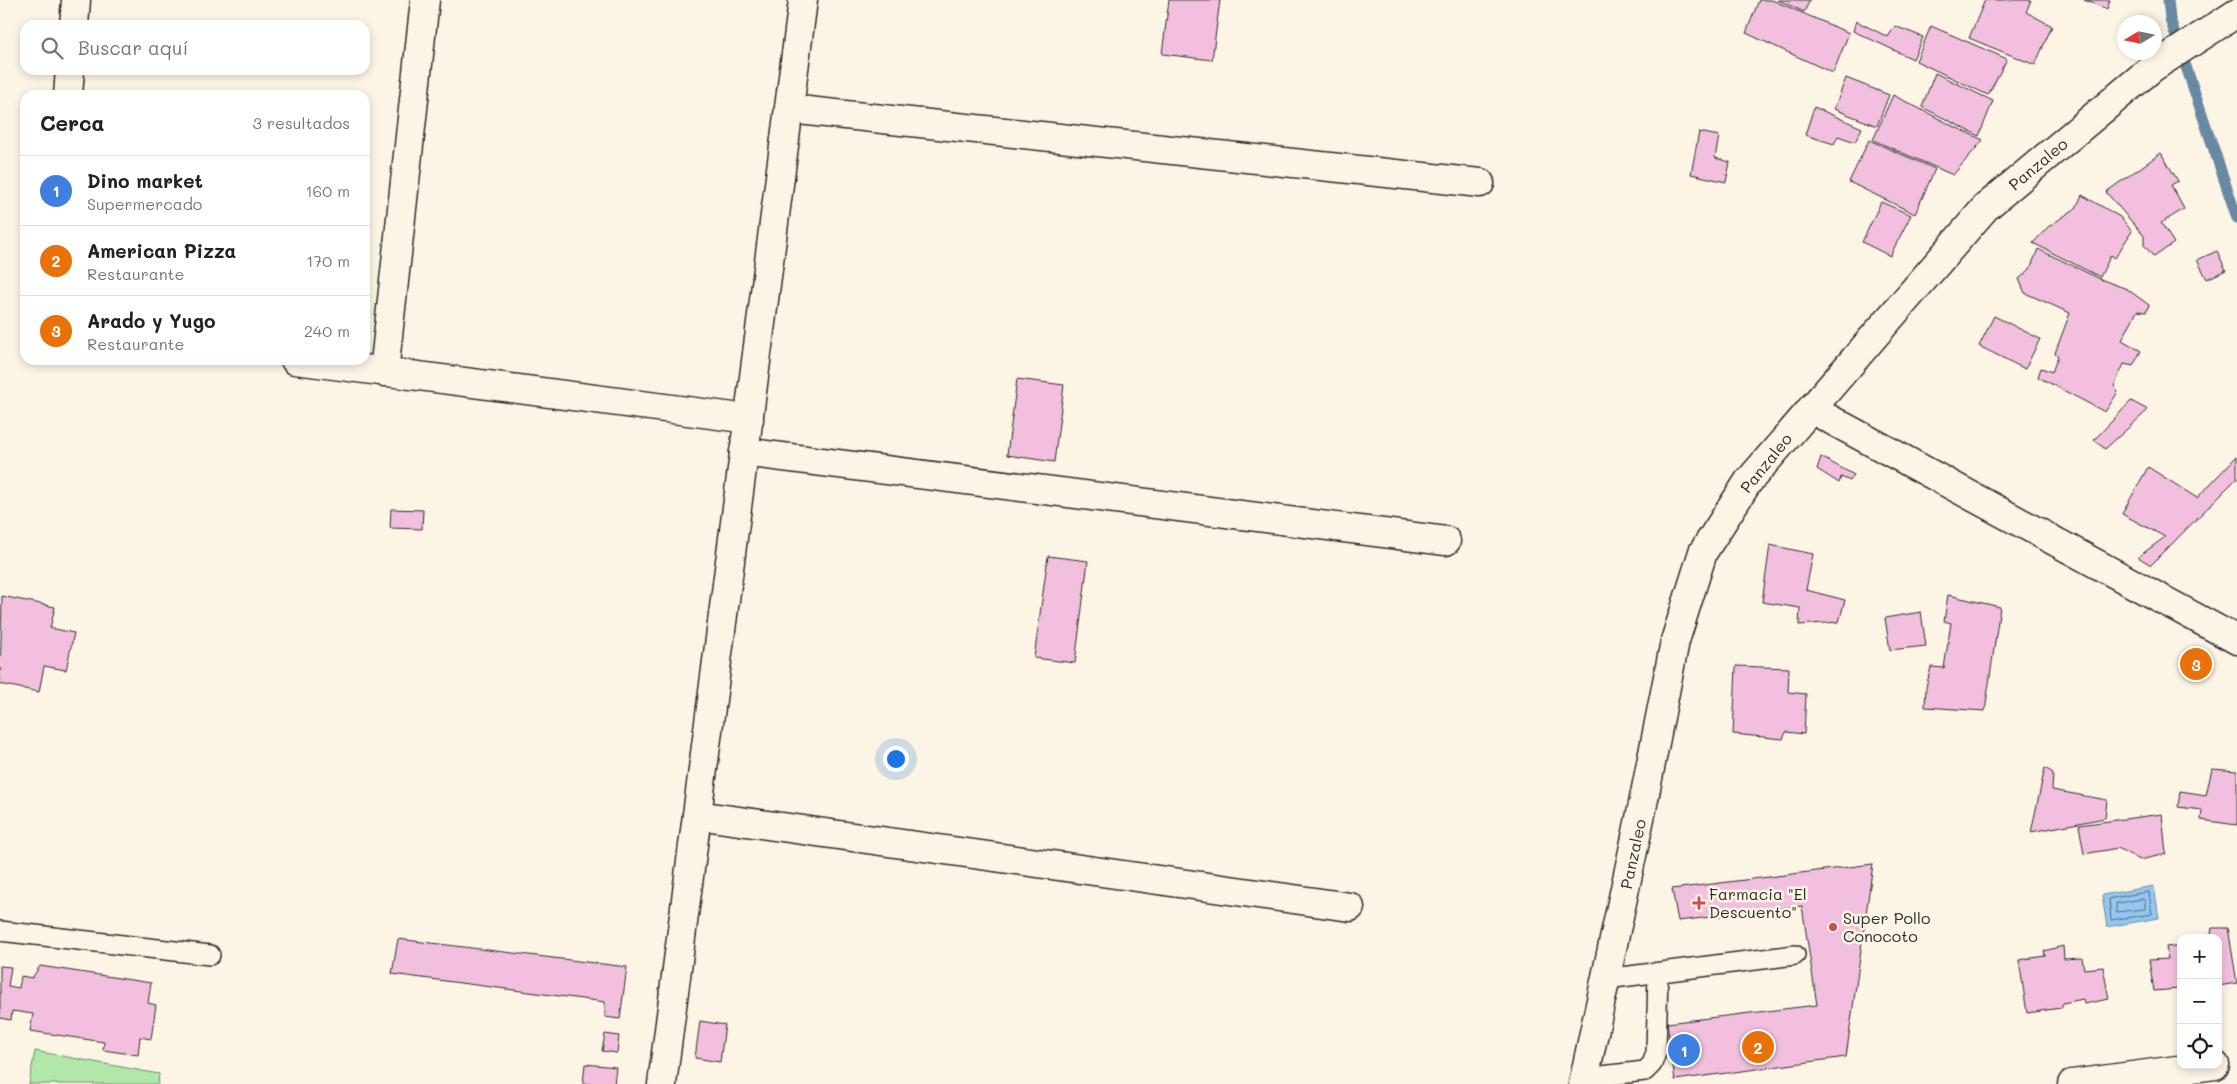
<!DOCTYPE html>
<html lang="es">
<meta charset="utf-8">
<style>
:root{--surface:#fff;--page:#f2f2f2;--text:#222;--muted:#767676;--line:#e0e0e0;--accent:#0f766e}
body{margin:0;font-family:Mali,sans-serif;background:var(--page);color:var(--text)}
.controls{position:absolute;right:15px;bottom:15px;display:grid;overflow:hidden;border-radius:10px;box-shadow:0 2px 8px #0003}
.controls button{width:45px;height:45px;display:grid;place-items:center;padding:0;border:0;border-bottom:1px solid var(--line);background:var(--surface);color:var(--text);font:25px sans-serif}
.compass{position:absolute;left:2117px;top:15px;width:45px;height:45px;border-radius:50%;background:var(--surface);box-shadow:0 2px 8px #0003;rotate:260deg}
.you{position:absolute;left:895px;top:758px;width:18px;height:18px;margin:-12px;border:4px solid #fff;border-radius:50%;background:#1a73e8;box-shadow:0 0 0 8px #1a73e833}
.badge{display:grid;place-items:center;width:32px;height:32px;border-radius:50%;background:var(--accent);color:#fff;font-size:16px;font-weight:700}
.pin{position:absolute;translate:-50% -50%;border:2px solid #fff;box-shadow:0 1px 5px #0006}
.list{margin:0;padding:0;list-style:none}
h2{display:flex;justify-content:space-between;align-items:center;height:65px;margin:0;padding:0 20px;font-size:21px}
h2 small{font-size:16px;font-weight:400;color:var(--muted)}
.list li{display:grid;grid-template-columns:32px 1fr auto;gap:15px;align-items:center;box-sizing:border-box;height:70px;padding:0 20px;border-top:1px solid var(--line)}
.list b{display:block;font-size:19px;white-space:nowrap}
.list p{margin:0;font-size:16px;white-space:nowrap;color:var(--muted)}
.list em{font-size:16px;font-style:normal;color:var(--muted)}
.icon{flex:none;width:28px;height:28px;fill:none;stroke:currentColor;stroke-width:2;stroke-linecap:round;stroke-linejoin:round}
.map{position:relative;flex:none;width:2237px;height:1084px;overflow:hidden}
.search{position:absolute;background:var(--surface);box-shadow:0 2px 8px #0003;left:20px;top:20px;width:350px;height:55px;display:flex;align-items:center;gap:12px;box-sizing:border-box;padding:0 18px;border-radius:15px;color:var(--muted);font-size:19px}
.panel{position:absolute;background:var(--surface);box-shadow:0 2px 8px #0003;left:20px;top:90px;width:350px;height:275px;border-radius:15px}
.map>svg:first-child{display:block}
.green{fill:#b1e8aa;stroke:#6e8a6a}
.water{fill:#93c7f1;stroke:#6989a2}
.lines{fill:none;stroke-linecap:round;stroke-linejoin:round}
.shore{stroke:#55697a;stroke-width:1}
.stream{stroke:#6989a2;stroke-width:11}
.building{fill:#f2c0de;stroke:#2b2b2b}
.lane-casing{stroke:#2b2b2b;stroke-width:22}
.street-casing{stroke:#2b2b2b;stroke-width:31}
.secondary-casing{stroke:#2b2b2b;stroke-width:31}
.lane{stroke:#fcf5e5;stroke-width:19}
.street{stroke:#fcf5e5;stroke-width:28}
.secondary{stroke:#fcf5e5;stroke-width:28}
.poi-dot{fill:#d1495b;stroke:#fcf5e5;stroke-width:2}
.labels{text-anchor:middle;stroke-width:5;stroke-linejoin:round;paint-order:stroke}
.street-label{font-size:16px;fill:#2b2b2b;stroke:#fcf5e5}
.poi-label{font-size:16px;fill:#2b2b2b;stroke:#fcf5e5;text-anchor:start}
</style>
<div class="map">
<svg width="2237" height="1084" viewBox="0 0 2237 1084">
<rect width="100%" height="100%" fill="#fcf5e5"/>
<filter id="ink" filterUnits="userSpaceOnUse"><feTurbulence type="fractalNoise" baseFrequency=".02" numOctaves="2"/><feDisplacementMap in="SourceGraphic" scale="10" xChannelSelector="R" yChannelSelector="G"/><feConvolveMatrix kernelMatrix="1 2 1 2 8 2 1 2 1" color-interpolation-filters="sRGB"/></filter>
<g filter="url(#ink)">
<polygon class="green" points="35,1051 159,1074 158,1084 29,1084"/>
<polygon class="water" points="2154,886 2159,918 2107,927 2102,895"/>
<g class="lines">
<g class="shore">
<polygon points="2149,892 2152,914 2111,920 2109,899"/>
<polygon points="2143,899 2145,901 2145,909 2116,912 2116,904"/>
</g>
<polyline class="stream" points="2168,0 2170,19 2237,218"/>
</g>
<g class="building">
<polygon points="1169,0 1220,0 1212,60 1162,54"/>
<polygon points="1759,0 1772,0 1849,33 1833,73 1746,33"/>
<polygon points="1778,0 1810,0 1804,12"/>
<polygon points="1985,0 2031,0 2026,12 2052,26 2035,65 1969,38"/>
<polygon points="2084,0 2110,0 2107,9"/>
<polygon points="1856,21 1888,37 1895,26 1923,37 1913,59 1853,31"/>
<polygon points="1931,26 2007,59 1988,95 1916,61"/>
<polygon points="1935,73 1993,101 1979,136 1922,107"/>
<polygon points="1846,78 1889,95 1877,126 1834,109"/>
<polygon points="1893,95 1953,126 1983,140 1953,175 1873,140"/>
<polygon points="1814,107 1862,128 1855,142 1838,136 1834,144 1805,135"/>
<polygon points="1699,132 1719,136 1715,158 1730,162 1726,182 1691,174"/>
<polygon points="1869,140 1935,169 1915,214 1849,182"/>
<polygon points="2161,153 2178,181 2171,185 2184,209 2161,223 2174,243 2154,257 2144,245 2144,236 2106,192"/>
<polygon points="2082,195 2120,217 2132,231 2115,258 2111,255 2100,277 2033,243 2048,227 2076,208"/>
<polygon points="1881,202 1911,215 1890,256 1862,242"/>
<polygon points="2038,249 2100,279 2127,289 2149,305 2146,312 2137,311 2122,340 2141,351 2133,366 2124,364 2114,386 2118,392 2105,412 2038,377 2041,368 2052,372 2058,356 2055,353 2070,313 2025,293 2019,279 2030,269"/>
<polygon points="2217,251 2226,270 2207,279 2197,260"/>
<polygon points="1994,316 2040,339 2025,369 1979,346"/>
<polygon points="1017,379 1064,385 1054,462 1007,455"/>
<polygon points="2131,401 2148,410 2105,449 2094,440"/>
<polygon points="2237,456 2237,478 2151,565 2138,557 2165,537 2122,514 2148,467 2197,498"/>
<polygon points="1821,457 1854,475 1850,481 1841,477 1839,483 1817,469"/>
<polygon points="391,509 423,510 422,529 390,528"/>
<polygon points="1770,545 1813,554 1806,590 1845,600 1839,622 1799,625 1800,608 1762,602"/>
<polygon points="1048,556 1088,561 1075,663 1034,658"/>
<polygon points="1948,595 2000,607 1985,711 1925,707 1926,687 1931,667 1944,668 1951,623 1944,621"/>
<polygon points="2,596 55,607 50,628 74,633 66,670 44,666 39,692 0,684"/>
<polygon points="1921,612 1926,646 1890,650 1885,618"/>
<polygon points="1736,666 1789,668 1788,692 1806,694 1804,734 1786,732 1783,739 1733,734"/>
<polygon points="2045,768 2053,773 2052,790 2107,800 2105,818 2031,832"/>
<polygon points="2212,769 2237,771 2237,825 2201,820 2202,810 2178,807 2180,791 2206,795"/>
<polygon points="2162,814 2166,854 2140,860 2118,848 2084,854 2079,825"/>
<polygon points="1873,864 1846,1057 1675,1080 1667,1023 1817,1005 1802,906 1678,921 1672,889"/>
<polygon points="2212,928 2228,928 2237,983 2218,986 2218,938 2185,938 2211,935"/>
<polygon points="398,939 627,967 620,1019 605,1017 605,1002 392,974"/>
<polygon points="2181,945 2179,989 2154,991 2149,960 2168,959 2166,947"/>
<polygon points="2063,946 2064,959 2082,958 2084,969 2103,967 2109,999 2084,1004 2083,999 2063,1003 2061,1008 2027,1013 2019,960 2045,956 2044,951"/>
<polygon points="0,966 11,967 8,986 19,988 21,976 32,978 40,966 151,983 148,1003 156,1005 151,1039 140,1037 138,1055 103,1050 104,1042 30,1031 33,1014 12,1011 11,1020 0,1018"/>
<polygon points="700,1021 725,1025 720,1062 695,1058"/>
<polygon points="605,1034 619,1036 617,1053 602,1051"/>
<polygon points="585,1064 616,1067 614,1084 583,1084"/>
</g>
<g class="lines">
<g class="lane-casing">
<g id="lane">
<polyline points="0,931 210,955"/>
<polyline points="1606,979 1795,955"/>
<polyline points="1584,1078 1645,1071 1652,1064 1656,1053 1658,973"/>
</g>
</g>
<g class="street-casing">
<g id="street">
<polyline points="74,25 76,0"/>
<polyline points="68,95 70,70"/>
<polyline points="789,109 1480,183"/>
<polyline points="295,360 749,419"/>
<polyline points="384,372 425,0"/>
<polyline points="1811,409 2237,640"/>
<polyline points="744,452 1446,541"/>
<polyline points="697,815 1350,907"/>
<polyline points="662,1084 803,0"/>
<polyline points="2072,1084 2215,1065"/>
</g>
</g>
<g class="secondary-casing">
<polyline id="secondary" points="1583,1084 1642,809 1675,641 1703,552 1748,482 1986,207 2152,68 2237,13"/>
</g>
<use href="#lane" class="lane"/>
<use href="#street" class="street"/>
<use href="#secondary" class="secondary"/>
</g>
</g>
<g class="poi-dot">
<path d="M1696.5 895.5h5v5h5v5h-5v5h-5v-5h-5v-5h5z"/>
<circle cx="1833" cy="927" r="5"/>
</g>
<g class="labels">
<g class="street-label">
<text transform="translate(2038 164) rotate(-40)" y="6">Panzaleo</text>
<text transform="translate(1766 463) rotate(-51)" y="6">Panzaleo</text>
<text transform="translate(1633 854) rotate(-78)" y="6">Panzaleo</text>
</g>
<g class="poi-label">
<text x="1709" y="900">Farmacia "El<tspan x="1709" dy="18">Descuento"</tspan></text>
<text x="1843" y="924">Super Pollo<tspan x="1843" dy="18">Conocoto</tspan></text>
</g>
</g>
</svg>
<div class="controls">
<button>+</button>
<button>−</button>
<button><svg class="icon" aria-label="locate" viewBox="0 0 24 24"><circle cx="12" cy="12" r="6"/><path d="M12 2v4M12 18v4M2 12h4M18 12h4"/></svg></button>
</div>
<svg class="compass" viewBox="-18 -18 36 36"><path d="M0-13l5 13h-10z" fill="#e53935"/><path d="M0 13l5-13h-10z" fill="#767676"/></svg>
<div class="you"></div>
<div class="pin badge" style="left:1684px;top:1050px;background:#3f7fe0">1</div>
<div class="pin badge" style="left:1758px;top:1047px;background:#e8710a">2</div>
<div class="pin badge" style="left:2196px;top:664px;background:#e8710a">3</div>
<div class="search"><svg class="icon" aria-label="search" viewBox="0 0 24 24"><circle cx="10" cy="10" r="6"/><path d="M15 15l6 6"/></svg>Buscar aquí</div>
<section class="panel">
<h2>Cerca<small>3 resultados</small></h2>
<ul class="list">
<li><span class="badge" style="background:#3f7fe0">1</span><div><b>Dino market</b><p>Supermercado</p></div><em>160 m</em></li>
<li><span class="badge" style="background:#e8710a">2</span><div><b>American Pizza</b><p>Restaurante</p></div><em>170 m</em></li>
<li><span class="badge" style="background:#e8710a">3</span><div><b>Arado y Yugo</b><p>Restaurante</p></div><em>240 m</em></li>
</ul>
</section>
</div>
